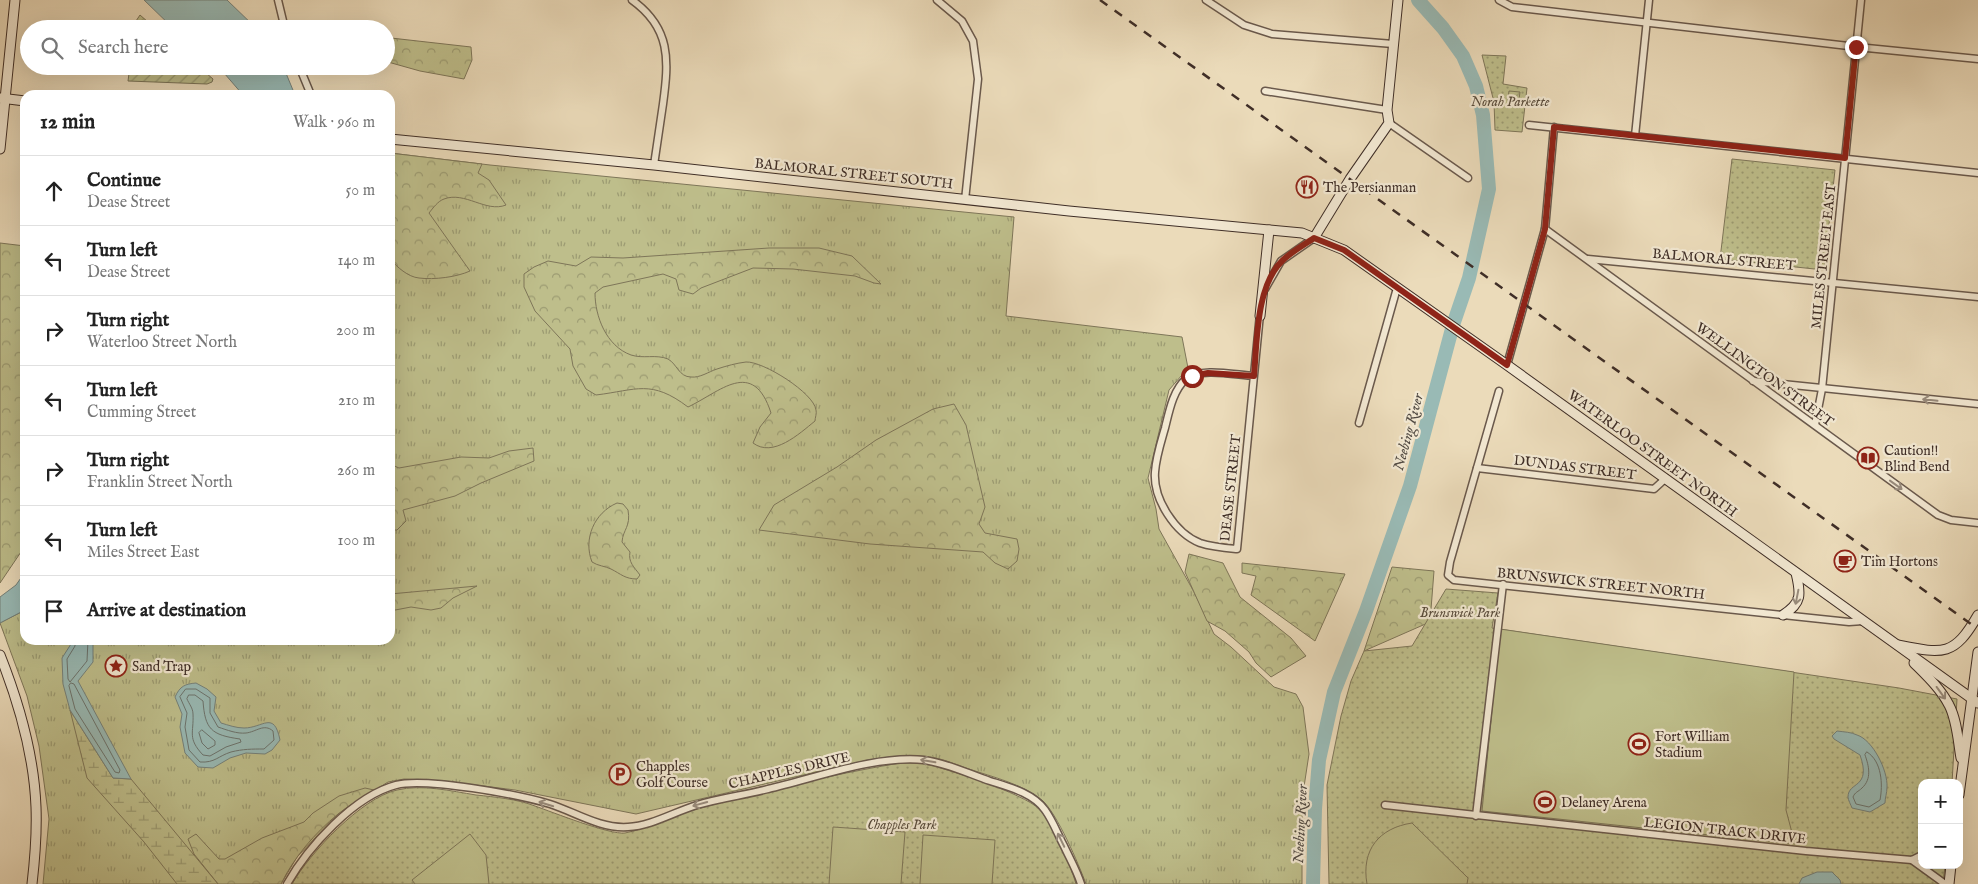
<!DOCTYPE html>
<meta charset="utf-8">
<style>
:root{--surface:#fff;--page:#f6f6f6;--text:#222;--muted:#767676;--line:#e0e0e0}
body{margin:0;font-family:"IM FELL English",serif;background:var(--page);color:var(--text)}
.controls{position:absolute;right:15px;bottom:15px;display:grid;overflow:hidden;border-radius:10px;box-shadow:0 5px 20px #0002}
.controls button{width:45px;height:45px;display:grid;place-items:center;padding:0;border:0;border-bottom:1px solid var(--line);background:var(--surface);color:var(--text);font:25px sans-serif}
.stop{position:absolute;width:15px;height:15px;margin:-11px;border:4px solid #8f2418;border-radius:50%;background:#fff}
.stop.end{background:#8f2418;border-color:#fff;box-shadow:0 1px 5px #0008}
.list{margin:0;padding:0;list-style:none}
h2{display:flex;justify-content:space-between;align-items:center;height:65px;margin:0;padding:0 20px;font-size:21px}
h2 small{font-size:16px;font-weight:400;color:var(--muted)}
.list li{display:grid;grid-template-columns:32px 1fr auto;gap:15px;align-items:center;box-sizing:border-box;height:70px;padding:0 20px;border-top:1px solid var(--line)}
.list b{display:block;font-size:19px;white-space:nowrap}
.list p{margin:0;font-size:16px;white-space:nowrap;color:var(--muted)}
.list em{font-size:16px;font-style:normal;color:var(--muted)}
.icon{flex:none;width:28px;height:28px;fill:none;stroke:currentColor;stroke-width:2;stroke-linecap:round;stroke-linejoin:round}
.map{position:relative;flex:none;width:1978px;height:884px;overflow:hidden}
.search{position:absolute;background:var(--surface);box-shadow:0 5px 20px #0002;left:20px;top:20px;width:375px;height:55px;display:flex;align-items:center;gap:12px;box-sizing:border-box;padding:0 18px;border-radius:28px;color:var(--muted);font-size:19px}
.panel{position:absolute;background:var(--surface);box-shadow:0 5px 20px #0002;left:20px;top:90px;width:375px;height:555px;border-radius:15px}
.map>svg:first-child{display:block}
.grass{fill:url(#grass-tufts);stroke:#7e7659}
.forest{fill:url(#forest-crowns);stroke:#7e7659}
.wetland{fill:url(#wetland-marsh);stroke:#7e7659}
.park{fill:url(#park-dots);stroke:#7e7659}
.garden{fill:url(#garden-furrows);stroke:#7e7659}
.pitch{fill:#bebe8b;stroke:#7e7659}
.water{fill:#99bab5;stroke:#75827c}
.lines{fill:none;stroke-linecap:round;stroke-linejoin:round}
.shore{stroke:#6c746e;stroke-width:1}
.river{stroke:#99bab5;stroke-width:14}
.street-casing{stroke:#6a594c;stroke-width:9}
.secondary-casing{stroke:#3f2e27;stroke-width:11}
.street{stroke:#f2e8d2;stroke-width:6}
.secondary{stroke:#f2e8d2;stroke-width:9}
.rail{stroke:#3f2e27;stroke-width:2.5;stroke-dasharray:9 9;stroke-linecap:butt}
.oneway{stroke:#988b7c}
.route{stroke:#8f2418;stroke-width:6}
.labels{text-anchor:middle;stroke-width:4.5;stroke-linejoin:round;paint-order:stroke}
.park-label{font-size:14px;font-style:italic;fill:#584b3b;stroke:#f2e8d2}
.street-label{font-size:14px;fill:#3f2e27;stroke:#f2e8d2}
.poi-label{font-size:14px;fill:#3f2e27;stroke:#f2e8d2;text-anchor:start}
.water-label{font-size:15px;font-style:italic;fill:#514a43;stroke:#f2e8d2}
</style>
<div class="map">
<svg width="1978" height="884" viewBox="0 0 1978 884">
<defs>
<pattern id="grass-tufts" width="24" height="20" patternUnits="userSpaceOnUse" patternTransform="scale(1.25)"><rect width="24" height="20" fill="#bebe8b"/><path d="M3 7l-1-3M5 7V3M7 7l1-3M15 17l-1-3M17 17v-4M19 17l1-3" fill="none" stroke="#9c9b72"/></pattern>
<pattern id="forest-crowns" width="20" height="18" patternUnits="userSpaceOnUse" patternTransform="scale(1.25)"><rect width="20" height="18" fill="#bebe8b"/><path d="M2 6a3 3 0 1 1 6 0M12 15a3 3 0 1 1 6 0" fill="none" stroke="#9c9b72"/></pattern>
<pattern id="wetland-marsh" width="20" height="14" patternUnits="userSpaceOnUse" patternTransform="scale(1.25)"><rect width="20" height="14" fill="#bebe8b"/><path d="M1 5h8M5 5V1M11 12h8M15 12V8" fill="none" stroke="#9c9b72"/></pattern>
<pattern id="park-dots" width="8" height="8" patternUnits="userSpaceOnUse" patternTransform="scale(1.25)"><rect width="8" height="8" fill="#bebe8b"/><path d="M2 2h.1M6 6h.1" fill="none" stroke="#9c9b72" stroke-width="1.8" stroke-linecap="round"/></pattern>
<pattern id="garden-furrows" width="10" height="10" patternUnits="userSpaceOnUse" patternTransform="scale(1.25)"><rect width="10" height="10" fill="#bebe8b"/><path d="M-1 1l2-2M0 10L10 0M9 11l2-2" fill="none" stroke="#9c9b72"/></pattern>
</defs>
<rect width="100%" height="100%" fill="#ebdbba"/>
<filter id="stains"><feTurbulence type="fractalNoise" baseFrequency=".004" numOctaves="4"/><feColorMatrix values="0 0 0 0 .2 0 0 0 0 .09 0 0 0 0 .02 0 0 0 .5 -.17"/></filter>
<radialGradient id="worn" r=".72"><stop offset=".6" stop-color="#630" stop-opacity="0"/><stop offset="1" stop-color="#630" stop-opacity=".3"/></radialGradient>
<path class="grass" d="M390,153L490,165L1014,217L1006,316L1182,337L1188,368L1169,390L1148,478L1156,509L1159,529L1194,592L1214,634L1231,647L1274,687L1296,694L1303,707L1309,754L1302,800V884H1086C1079,865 1057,813 1042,800C1022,784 993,777 969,769C956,765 942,758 929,757C908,754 888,757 868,760L636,814L515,790L444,781L404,779L388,782L339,813L297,857L281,884H43L49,819L39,746L27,696L0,623L25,610V640H390Z"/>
<g class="forest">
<polygon points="391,38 471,47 472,60 464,79 420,71 388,62"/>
<path d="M390,153L482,164L478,173L489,180L506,205C486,213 465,191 444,199C438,201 433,208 429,213L470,271C457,277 434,280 419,278C408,277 397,267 390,259Z"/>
<polygon points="0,243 25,246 25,546 0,583"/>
<path d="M769,248H819L852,256L881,284L874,283L855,276L793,269L753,268L701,288L693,294L679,290L676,279L663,274L603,287L595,293C595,316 606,346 631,355C643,359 656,354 668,359C677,364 679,377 691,377C700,378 708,372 717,369C726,366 737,363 746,362C763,361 814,393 816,410C817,413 815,418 815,421C799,434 773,458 753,443L760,427L771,413C753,357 720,392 688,407C651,379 637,390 596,395L586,389L573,366L570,349L535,311L524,287V274L534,267L548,261L576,266L591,257L623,258Z"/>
<polygon points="954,404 966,425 985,507 979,524 985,533 1017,539 1019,549 1017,561 1008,569 995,563 983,552 870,544 759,530 774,505 837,467 876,440 933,409"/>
<polygon points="533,448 534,461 481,483 455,496 403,510 406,521 397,530 390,530 390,464 399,468 461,457 489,458 509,451"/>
<path d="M617,503L623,504L628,510C631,527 623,529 622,542L630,552C628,562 634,567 640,575L637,579C625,579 621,574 611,569C605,566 598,566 592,562C583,539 594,513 617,503Z"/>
<polygon points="1189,554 1223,563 1240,597 1291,638 1306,656 1271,677 1256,663 1249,652 1225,631 1207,621 1185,572"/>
<polygon points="1242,563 1345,574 1315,641 1251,595 1256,576 1242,573"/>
<polygon points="1392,567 1434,571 1430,622 1364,651"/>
<polygon points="477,586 453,598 441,608 431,610 411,607 390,611 390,594"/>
<path d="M365,788L374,790C362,798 349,805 338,814C315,833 294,857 281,884H218L194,854L188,839L196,834L219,859H225L262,838L304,822L313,813L339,796Z"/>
</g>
<polygon class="wetland" points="70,710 113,778 131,779 218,884 177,884 144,842 87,778"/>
<g class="park">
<polygon points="1482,55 1506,56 1503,84 1527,88 1522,132 1495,130 1494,102"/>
<polygon points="1732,159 1835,170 1824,270 1720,259"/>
<polygon points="1446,589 1498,593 1492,628 1899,688 1957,699 1952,783 1922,783 1922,865 1945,865 1943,884 1329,884 1327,785 1341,716 1351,681 1364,651 1412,646"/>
<path d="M900,763C906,763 913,763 919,763C941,766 1025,794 1039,809C1054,825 1070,863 1076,884H292C310,853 361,798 397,790C422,784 451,791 476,795C495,797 517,799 535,806C552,812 610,835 625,833C646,829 666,818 686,812C756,793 828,775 900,763Z"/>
</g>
<g class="garden">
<polygon points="140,15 156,29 135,29 136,21"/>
<polygon points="130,66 198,66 213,79 212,82 207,84 128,81"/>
<polygon points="1509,91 1520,92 1518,107 1507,106"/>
</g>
<g class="pitch">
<polygon points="1500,629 1794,672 1786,810 1795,844 1482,811"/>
<path d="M1412,823L1468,878L1467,884H1367C1361,850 1379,828 1412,823Z"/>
<polygon points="833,827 905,832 901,884 829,884"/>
<polygon points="470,834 486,855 489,884 415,884 412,880"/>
<polygon points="923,835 995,840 992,884 920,884"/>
</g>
<g class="water">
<polygon points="144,0 227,0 257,29 174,29"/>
<polygon points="218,66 283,66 295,95 243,95"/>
<polygon points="25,572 25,610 0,623 0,597 16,585"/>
<polygon points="70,640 93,640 93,662 78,681 131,779 113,778 70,710 63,684 62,658 71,644"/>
<path d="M196,683L207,689L216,697L214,711L221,723C228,725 236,728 244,728C263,728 274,710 280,740L272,750L265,754L246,753L230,758L213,768L198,767L185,753L180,727L182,714L175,697C180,686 185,684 196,683Z"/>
<path d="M1837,731C1844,732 1851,732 1857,735C1873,740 1888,771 1887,787C1887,793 1885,798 1885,803L1870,812L1852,808C1851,805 1848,800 1848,797C1848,781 1872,789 1860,755L1834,739L1832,736Z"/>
<polygon points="1817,872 1832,872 1840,880 1841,884 1799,884 1802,878"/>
</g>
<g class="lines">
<g class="shore">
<polyline points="75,640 75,646 67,659 68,679 70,682 87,661 88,640"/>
<polygon points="71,683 74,684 120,770 119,773 115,772 75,709 69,686"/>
<path d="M186,689H196L210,698V713L218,727C227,730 237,734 246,733C256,732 264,723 273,731L274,740L264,749C252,749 243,749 231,752C218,756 215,763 200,762L189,750L185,727L187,713L180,697Z"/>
<path d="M189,695H195L203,701C205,729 211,735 240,739L241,742L226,747L210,756L203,755C187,738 194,733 193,714C193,708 189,704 187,699Z"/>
<polygon points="202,730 215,741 215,745 208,749 202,743 199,733"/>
<path d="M1867,752C1882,761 1883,785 1880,800L1869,807L1856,804L1853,797C1855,792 1858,792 1862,788C1872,779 1869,766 1865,755Z"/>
</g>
<polyline class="river" points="1313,884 1315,809 1319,760 1334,692 1366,611 1410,486 1453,325 1469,278 1489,189 1483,115 1476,86 1463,56 1443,28 1418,0"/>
<g class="street-casing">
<g id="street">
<polyline points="278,0 285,29"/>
<path d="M632,0C671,28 669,60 663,104C660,124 657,144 654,165"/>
<polyline points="937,0 962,21 973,41 978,79 965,200"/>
<polyline points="1206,0 1244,25 1272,34 1393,44"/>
<polyline points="1499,0 1512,7 1857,47 1978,59"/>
<polyline points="299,66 311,95"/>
<polyline points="1265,91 1387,110"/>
<polyline points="1389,123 1468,178"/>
<polyline points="1529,125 1978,173"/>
<polyline points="1635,136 1649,0"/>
<polyline points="1545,229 1938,515 1951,520 1978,523"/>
<polyline points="1588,259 1978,297"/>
<polyline points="1265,289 1281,261 1314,238"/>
<polyline points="1507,365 1545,229 1554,127"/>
<path d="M1254,376C1235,375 1201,367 1186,379C1173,390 1169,412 1165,428C1161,442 1156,457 1155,472C1153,499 1175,533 1200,543C1212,547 1225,548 1237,549L1260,314"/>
<polyline points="1753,381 1978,404"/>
<polyline points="1499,391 1450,562 1448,575 1454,580 1849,622 1863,621"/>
<polyline points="1359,423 1397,288"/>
<polyline points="1815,425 1822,389 1861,0"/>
<polyline points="1477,468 1654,489 1666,478"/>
<polyline points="1385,805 1806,851 1912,860 1922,855"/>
<polyline points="1476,816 1503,584"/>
<polyline points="1912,860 1945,884"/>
<path d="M287,884C308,847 354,796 396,785C425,777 520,795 550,804C575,812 600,829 628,827C651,826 674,812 697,805C720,798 745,795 768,789C816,778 876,755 924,760C947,763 969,774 990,781C1009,787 1033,793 1045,810C1053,821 1058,835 1064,846C1070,859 1077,871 1081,884"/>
</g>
</g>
<g class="secondary-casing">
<g id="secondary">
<polyline points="0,98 25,101"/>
<polyline points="390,139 654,165 1069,211 1302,233 1344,250 1507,365 1978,703"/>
<polyline points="0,149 15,0"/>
<polyline points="1314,238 1350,179 1389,123 1387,110 1398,0"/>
<polyline points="1260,316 1269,230"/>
<path d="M1783,615C1802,603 1801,594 1796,573"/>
<path d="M1898,645C1943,654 1954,657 1978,615"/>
<path d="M0,655C19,703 34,755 36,807C37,833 35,858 32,884"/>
<path d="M1914,663C1926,675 1941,689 1949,705C1957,720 1958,741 1961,758"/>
<polyline points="1959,795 1978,652"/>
<polyline points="1949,884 1951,865"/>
</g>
</g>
<use href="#street" class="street"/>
<use href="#secondary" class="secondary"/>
<polyline class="rail" points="1100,0 1978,629"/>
</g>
<defs><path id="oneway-shaft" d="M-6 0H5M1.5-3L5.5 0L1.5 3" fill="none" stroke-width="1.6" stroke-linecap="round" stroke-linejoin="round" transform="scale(1.25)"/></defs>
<g class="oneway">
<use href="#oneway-shaft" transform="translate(1930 400) rotate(-174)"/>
<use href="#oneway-shaft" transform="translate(1896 485) rotate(36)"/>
<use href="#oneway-shaft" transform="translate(1797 597) rotate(101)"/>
<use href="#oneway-shaft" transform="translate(1941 693) rotate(54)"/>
<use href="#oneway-shaft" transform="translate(928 761) rotate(-170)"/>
<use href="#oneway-shaft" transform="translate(546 804) rotate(-163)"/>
<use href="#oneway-shaft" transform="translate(700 804) rotate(165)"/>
<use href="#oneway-shaft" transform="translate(1061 840) rotate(-116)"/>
</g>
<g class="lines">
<path class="route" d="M1192,376L1208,373L1254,376C1257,342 1256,286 1282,261C1291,252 1304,245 1314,238L1344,250L1507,365L1545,229L1554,127L1845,158L1856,47"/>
</g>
<defs>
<g id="restaurant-ring" transform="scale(1.125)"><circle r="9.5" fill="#f2e8d2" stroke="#8f2418" stroke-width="1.5"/><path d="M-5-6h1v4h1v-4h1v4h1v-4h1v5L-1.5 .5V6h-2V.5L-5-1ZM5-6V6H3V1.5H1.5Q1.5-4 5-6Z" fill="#8f2418"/></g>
<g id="library-ring" transform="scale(1.125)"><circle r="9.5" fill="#f2e8d2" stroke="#8f2418" stroke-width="1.5"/><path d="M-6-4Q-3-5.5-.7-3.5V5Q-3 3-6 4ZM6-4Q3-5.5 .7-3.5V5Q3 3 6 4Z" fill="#8f2418"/></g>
<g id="cafe-ring" transform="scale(1.125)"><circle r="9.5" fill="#f2e8d2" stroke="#8f2418" stroke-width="1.5"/><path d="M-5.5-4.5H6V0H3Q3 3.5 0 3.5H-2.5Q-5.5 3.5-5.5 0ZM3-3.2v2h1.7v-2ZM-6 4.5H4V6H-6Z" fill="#8f2418"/></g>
<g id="sight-ring" transform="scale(1.125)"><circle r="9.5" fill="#f2e8d2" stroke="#8f2418" stroke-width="1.5"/><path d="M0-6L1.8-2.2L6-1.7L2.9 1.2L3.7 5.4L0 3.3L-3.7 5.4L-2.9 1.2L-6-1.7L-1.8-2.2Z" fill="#8f2418"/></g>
<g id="stadium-ring" transform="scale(1.125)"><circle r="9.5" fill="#f2e8d2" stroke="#8f2418" stroke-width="1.5"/><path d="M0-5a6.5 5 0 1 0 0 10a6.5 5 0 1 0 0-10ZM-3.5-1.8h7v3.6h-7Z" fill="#8f2418"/></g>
<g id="parking-ring" transform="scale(1.125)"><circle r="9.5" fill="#f2e8d2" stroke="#8f2418" stroke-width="1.5"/><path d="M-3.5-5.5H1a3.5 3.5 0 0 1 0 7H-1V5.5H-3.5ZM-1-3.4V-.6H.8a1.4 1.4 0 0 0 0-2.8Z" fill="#8f2418"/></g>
</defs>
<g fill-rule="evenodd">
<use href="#restaurant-ring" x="1307" y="187"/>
<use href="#library-ring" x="1868" y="458"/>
<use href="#cafe-ring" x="1845" y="561"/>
<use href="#sight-ring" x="116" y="666"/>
<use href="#stadium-ring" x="1639" y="744"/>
<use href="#parking-ring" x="620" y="774"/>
<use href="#stadium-ring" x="1545" y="802"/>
</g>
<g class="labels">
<g class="park-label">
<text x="1510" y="106">Norah Parkette</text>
<text x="1460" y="617">Brunswick Park</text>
<text x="902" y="829">Chapples Park</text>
</g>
<g class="street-label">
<text transform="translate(854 173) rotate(6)" y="5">BALMORAL STREET SOUTH</text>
<text transform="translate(1823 256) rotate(-84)" y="5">MILES STREET EAST</text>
<text transform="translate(1724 259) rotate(5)" y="5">BALMORAL STREET</text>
<text transform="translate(1765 374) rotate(36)" y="5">WELLINGTON STREET</text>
<text transform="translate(1653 453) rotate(36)" y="5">WATERLOO STREET NORTH</text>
<text transform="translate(1575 467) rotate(7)" y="5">DUNDAS STREET</text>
<text transform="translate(1230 488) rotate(-84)" y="5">DEASE STREET</text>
<text transform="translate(1601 583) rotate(6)" y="5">BRUNSWICK STREET NORTH</text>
<text transform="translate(789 770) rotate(-13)" y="5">CHAPPLES DRIVE</text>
<text transform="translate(1725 830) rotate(6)" y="5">LEGION TRACK DRIVE</text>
</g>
<g class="poi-label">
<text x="1323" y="192">The Persianman</text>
<text x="1884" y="455">Caution!!<tspan x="1884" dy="16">Blind Bend</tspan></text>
<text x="1861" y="566">Tim Hortons</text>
<text x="132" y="671">Sand Trap</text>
<text x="1655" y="741">Fort William<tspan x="1655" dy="16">Stadium</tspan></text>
<text x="636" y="771">Chapples<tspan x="636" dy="16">Golf Course</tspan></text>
<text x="1561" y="807">Delaney Arena</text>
</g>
<g class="water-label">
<text transform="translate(1408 432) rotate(-75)" y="5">Neebing River</text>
<text transform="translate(1300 824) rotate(-87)" y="5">Neebing River</text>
</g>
</g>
<rect width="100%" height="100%" filter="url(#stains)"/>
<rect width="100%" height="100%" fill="url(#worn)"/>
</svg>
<div class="controls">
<button>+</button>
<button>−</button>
</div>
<div class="stop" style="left:1192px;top:376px"></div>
<div class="stop end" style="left:1856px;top:47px"></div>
<div class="search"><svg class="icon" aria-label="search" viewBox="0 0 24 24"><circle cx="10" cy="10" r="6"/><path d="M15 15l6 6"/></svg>Search here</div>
<section class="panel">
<h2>12 min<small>Walk · 960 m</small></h2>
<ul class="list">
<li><svg class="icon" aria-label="ahead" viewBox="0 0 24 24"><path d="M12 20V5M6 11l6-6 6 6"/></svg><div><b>Continue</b><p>Dease Street</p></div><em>50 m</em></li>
<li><svg class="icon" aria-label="left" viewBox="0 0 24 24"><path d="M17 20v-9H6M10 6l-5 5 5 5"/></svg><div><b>Turn left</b><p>Dease Street</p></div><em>140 m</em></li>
<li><svg class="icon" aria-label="right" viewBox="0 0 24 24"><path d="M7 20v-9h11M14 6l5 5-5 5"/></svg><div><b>Turn right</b><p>Waterloo Street North</p></div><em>200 m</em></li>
<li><svg class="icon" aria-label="left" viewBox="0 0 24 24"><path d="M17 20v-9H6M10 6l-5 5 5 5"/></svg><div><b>Turn left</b><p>Cumming Street</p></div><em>210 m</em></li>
<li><svg class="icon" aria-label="right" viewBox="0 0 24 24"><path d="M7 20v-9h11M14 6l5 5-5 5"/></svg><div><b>Turn right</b><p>Franklin Street North</p></div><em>260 m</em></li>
<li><svg class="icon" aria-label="left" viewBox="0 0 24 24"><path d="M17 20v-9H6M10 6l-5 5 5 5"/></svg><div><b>Turn left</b><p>Miles Street East</p></div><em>100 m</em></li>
<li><svg class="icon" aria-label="arrive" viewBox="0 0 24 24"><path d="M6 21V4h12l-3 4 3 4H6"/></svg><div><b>Arrive at destination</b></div></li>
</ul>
</section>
</div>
